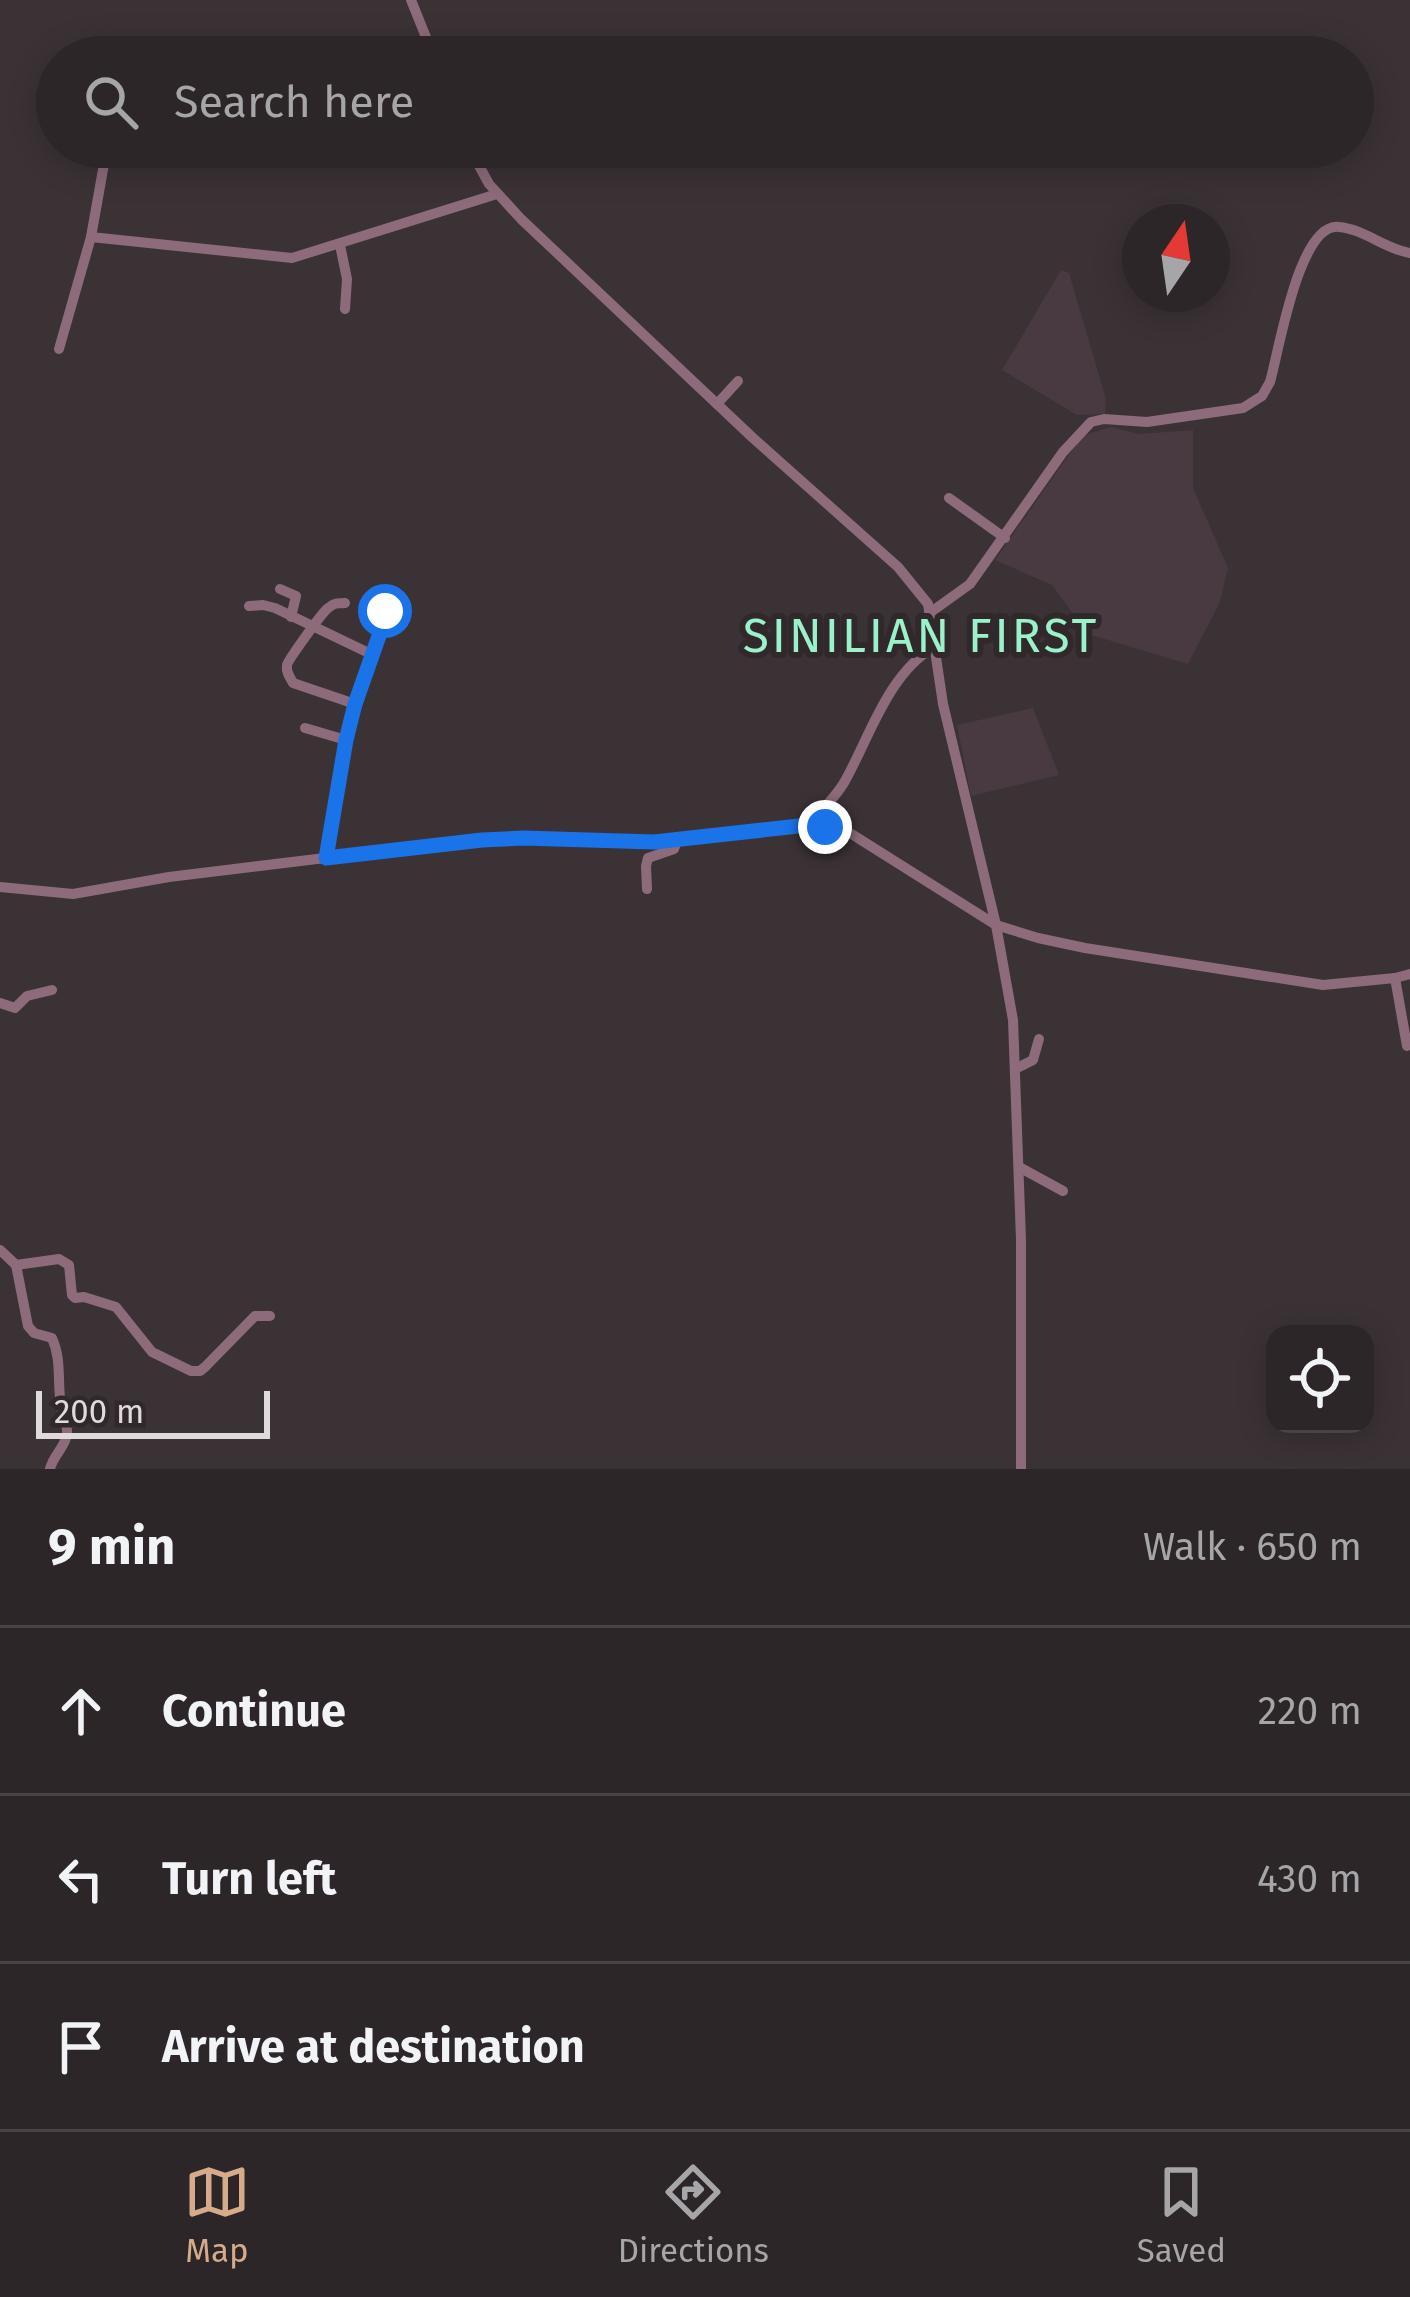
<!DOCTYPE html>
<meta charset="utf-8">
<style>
:root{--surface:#2c2628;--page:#342e30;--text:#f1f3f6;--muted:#a6a5a8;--line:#484345;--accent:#d6ab8b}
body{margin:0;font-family:"Fira Sans",sans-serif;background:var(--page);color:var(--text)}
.controls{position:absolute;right:36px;bottom:36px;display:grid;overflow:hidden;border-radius:24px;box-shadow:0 6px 30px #0003}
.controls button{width:108px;height:108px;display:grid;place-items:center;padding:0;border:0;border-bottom:3px solid var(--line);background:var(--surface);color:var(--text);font:60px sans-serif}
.compass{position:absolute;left:1122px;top:204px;width:108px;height:108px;border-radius:50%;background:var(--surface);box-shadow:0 6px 30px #0003;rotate:13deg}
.scale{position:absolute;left:36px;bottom:30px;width:234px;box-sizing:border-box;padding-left:12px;border:6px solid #e0dadc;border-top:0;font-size:33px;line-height:42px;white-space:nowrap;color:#e0dadc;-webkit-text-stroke:9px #31282c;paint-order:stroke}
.stop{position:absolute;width:36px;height:36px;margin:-27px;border:9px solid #1a73e8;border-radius:50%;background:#fff}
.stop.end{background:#1a73e8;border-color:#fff;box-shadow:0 3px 12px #0008}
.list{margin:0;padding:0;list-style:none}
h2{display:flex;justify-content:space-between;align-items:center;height:156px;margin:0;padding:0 48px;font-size:51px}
h2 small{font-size:39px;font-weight:400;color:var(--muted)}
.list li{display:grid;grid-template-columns:78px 1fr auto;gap:36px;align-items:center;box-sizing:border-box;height:168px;padding:0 48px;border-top:3px solid var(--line)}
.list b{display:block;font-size:45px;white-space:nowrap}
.list em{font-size:39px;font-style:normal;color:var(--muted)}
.icon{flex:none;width:66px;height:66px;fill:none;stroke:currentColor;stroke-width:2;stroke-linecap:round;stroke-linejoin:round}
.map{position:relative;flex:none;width:1410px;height:1469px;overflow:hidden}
.search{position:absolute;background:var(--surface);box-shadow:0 6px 30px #0003;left:36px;right:36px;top:36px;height:132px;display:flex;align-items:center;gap:30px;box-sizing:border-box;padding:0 42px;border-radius:66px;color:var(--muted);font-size:45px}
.sheet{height:660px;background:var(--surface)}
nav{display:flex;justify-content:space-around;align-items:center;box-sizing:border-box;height:168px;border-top:3px solid var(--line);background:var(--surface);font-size:33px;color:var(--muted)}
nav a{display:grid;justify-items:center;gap:6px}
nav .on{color:var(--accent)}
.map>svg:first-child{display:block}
.built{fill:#493940}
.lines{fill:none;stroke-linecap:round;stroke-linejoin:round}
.minor{stroke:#8d6b7b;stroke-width:10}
.route{stroke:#1a73e8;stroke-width:15}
.labels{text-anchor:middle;stroke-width:12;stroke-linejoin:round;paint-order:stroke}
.quarter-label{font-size:48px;letter-spacing:3px;fill:#9bf1ca;stroke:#31282c}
</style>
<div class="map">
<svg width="1410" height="1469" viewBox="0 0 1410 1469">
<rect width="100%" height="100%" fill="#3b3236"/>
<g class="built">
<polygon points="1061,270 1069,273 1106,399 1105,414 1077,415 1002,370"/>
<polygon points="1111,427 1139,434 1193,430 1193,488 1228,568 1220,602 1188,664 1088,634 1052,585 995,560 1082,436"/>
<polygon points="1033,708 1059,775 971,796 957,725"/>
</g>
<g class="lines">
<g class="minor">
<polyline points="411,0 434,57"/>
<polyline points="107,147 91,237 292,258 497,194"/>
<polyline points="469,147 489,184 521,219 753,438 898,567 928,604 943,704 996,925 1013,1020 1021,1240 1021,1469"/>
<polyline points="340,245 347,279 345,309"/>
<polyline points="59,349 91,237"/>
<polyline points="717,404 738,381"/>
<polyline points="949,498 1005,538"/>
<polyline points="280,589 296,596 291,617"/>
<path d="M345,603C334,604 336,602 327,609C322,613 288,660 287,665C286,673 290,677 293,683L355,704"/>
<polyline points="249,606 263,605 275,608 373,655 346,740 325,858 483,840 523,838 654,843 808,825 842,828 996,925 1038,938 1085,948 1323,985 1395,978 1410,974"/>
<path d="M931,612L970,584L1063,452L1091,422L1104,419L1147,422L1243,408L1262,396L1270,382C1279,351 1299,222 1339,227C1364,229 1385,249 1410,253"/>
<polyline points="373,655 386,616 374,598"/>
<polyline points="305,728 346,740"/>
<path d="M808,825C821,811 836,797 845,781C870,736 888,674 934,647"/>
<polyline points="0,887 73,894 169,877 325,858"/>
<polyline points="647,889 646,866 648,858 674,849 677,841"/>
<polyline points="1395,978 1407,1046"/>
<polyline points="0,1003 15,1008 27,996 52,990"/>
<polyline points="1015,1069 1033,1060 1039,1039"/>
<polyline points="1019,1167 1063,1191"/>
<polyline points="0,1250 16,1265 59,1259 69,1265 72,1295 75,1298 84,1297 116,1307 152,1352 191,1371 200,1371 205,1367 255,1316 270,1316"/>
<path d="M16,1265L28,1326L34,1333L52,1338C62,1360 57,1382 61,1406C62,1416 68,1424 67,1434C65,1448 53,1455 50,1469"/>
</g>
</g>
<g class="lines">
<polyline class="route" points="385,611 386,616 355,704 346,740 326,858 482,840 523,838 654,842 808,825 825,827"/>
</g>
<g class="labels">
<g class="quarter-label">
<text x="921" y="652">SINILIAN FIRST</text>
</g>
</g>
</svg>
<div class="controls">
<button><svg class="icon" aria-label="locate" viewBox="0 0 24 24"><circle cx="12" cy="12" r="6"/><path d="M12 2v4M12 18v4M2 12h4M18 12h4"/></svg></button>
</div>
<svg class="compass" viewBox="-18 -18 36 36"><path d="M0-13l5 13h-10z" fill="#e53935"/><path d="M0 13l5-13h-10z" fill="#a6a5a8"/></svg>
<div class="scale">200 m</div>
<div class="stop" style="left:385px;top:611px"></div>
<div class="stop end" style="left:825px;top:827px"></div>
<div class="search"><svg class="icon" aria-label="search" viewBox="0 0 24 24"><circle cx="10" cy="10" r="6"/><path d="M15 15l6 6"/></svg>Search here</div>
</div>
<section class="sheet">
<h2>9 min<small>Walk · 650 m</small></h2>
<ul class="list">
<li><svg class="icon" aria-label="ahead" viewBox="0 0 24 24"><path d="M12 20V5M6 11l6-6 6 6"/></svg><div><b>Continue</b></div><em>220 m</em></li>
<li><svg class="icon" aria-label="left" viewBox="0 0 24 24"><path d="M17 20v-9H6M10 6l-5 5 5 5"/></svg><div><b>Turn left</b></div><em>430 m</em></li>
<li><svg class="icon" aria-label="arrive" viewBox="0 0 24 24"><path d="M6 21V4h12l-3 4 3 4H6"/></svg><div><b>Arrive at destination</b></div></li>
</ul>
</section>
<nav>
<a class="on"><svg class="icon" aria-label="map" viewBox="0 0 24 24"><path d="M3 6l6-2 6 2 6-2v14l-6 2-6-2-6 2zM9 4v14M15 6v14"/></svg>Map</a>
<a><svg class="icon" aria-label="directions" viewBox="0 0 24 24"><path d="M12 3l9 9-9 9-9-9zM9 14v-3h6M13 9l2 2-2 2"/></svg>Directions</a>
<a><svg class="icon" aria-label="saved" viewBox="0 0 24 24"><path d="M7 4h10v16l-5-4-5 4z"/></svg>Saved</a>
</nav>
